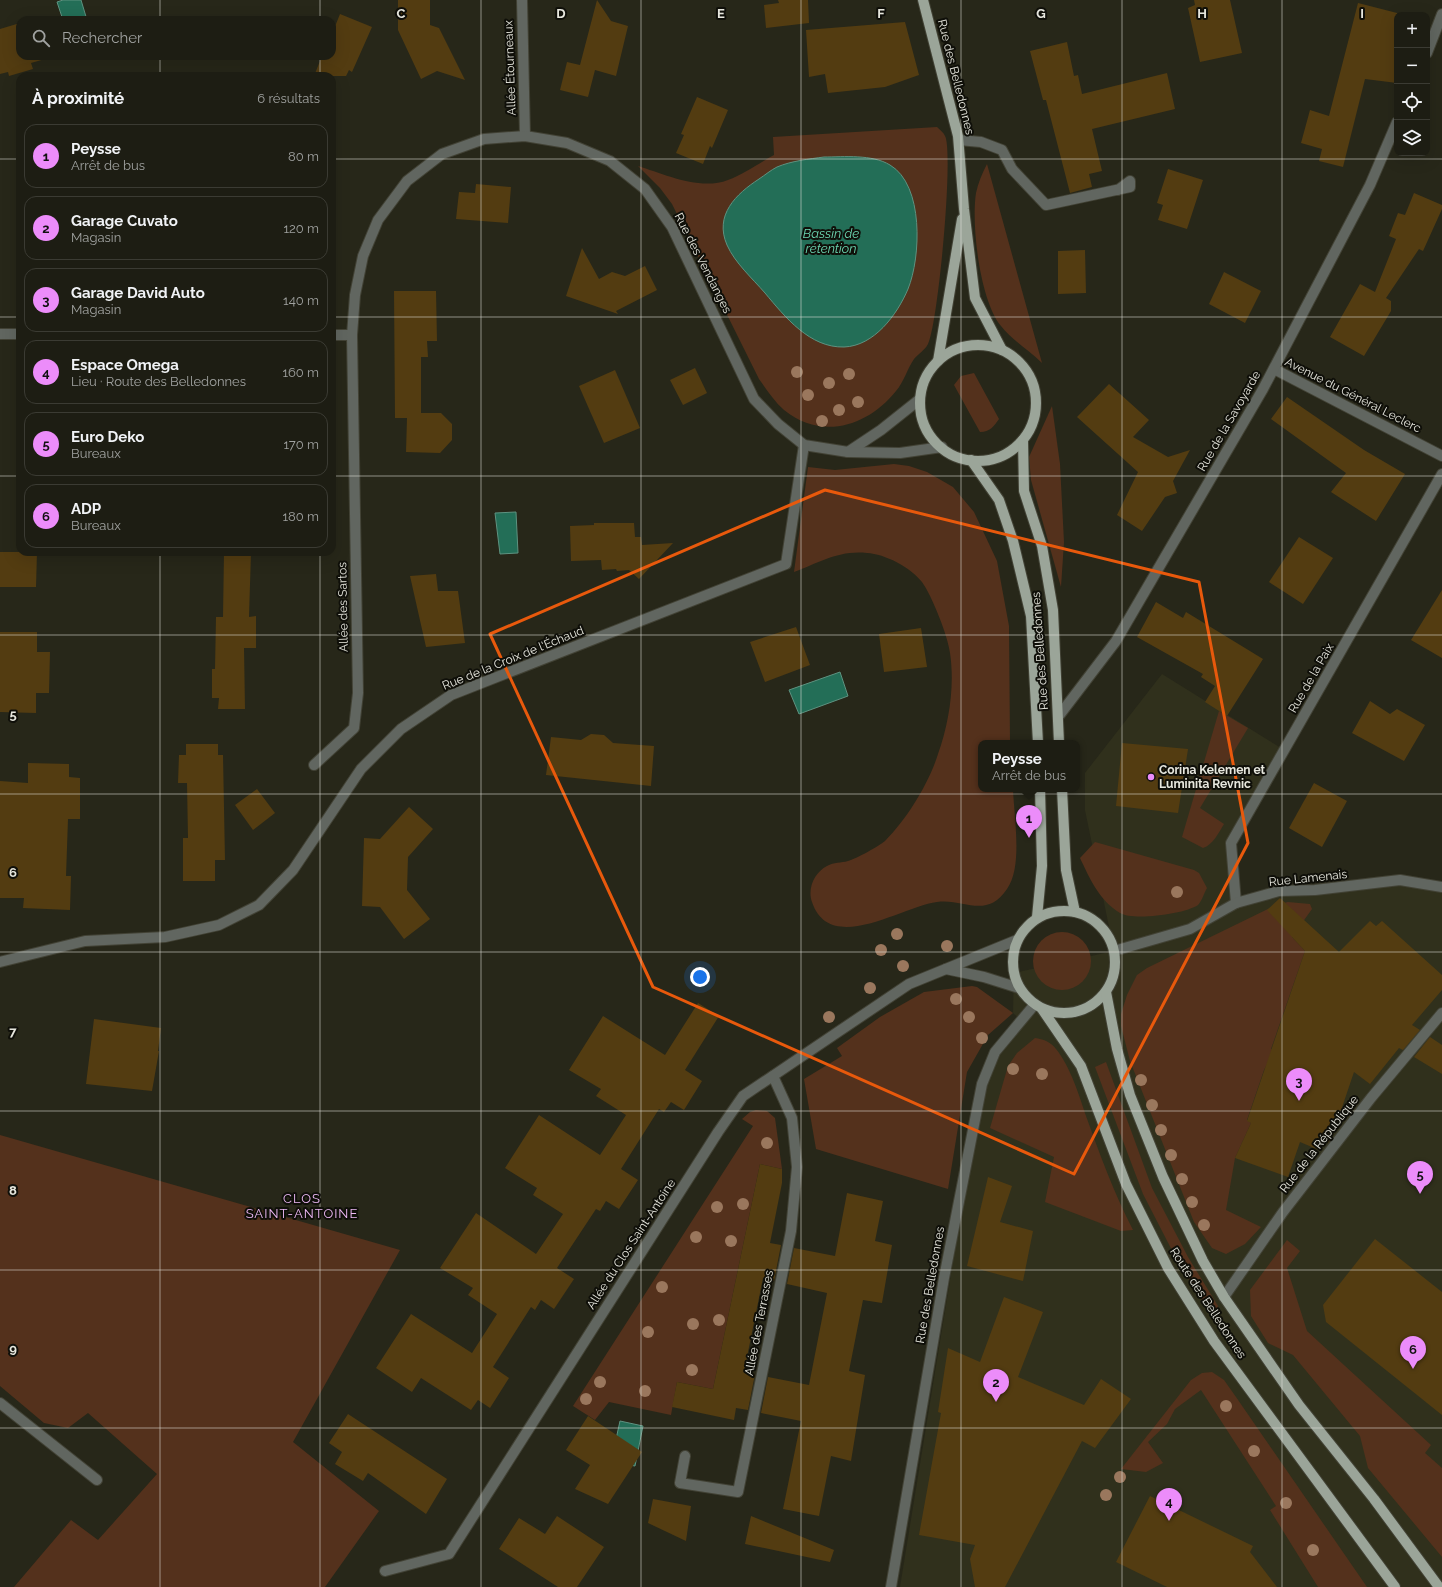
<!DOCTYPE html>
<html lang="fr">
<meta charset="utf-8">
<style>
:root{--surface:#1d1d13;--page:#25261c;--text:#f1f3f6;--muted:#a0a2a0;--line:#3b3b33;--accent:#ec8cfa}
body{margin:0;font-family:Raleway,sans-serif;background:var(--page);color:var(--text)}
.controls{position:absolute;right:12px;top:12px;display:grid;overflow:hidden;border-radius:8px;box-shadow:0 4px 16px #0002}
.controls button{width:36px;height:36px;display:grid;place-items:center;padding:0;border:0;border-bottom:1px solid var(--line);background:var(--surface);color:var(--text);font:20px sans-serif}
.you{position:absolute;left:700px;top:977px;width:14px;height:14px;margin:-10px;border:3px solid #fff;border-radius:50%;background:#1a73e8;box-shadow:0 0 0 6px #1a73e833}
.badge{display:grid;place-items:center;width:26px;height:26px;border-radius:50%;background:var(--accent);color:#111;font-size:13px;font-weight:700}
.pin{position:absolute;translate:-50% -33px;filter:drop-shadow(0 1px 2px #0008)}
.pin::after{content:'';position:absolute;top:21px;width:14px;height:12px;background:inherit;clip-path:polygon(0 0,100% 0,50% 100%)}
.popup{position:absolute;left:978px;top:740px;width:102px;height:52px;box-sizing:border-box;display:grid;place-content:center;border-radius:8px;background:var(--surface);filter:drop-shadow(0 1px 3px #0005);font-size:13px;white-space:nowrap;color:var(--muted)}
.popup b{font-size:15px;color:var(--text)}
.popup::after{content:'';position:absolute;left:50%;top:100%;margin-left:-8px;border:8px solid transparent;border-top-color:var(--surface)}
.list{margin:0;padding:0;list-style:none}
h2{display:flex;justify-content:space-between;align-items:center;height:52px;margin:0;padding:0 16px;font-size:17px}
h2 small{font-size:13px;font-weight:400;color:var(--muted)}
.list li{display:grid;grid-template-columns:26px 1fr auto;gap:12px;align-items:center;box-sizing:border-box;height:64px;margin:0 8px 8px;padding:0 8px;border:1px solid var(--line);border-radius:12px}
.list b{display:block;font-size:15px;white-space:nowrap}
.list p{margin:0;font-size:13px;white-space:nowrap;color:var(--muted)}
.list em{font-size:13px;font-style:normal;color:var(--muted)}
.icon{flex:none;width:22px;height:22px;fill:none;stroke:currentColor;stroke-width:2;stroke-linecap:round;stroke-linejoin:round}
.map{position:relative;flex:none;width:1442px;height:1587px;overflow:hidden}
.search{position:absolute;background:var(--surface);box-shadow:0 4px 16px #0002;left:16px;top:16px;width:320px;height:44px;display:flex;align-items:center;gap:10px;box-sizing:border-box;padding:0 14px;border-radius:12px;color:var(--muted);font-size:15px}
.panel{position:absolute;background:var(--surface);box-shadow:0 4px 16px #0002;left:16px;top:72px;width:320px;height:484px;border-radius:12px}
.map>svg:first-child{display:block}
.built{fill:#30301c}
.green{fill:#54311c}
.water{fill:#236e57;stroke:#5e9280}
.building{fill:#533c11}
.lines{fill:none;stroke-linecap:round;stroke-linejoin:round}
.minor-casing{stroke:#424235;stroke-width:12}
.major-casing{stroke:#424235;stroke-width:12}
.minor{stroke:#616660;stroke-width:10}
.major{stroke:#9ba599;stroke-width:10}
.tree{fill:#9a775d}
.marked{fill:none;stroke:#e8590c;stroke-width:3;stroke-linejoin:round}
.grid{fill:none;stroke:#e7e7de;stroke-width:1;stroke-opacity:0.55}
.poi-dot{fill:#ec8cfa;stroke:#0f0f09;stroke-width:1.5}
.labels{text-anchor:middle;stroke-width:4;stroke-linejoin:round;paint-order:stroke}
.street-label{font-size:12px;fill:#e7e7de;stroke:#0f0f09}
.poi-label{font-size:12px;font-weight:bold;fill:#e7e7de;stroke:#0f0f09;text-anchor:start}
.water-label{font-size:13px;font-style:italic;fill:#6cd6b2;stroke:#0f0f09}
.neighbourhood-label{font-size:13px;letter-spacing:1px;fill:#eeb9f6;stroke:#0f0f09}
.grid-label{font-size:13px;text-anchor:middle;font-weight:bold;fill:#e7e7de;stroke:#0f0f09;stroke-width:4;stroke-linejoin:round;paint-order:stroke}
</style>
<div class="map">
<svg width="1442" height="1587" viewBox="0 0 1442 1587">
<rect width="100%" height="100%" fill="#272719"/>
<polygon class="built" points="1162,674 1284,750 1231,843 1236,903 1279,891 1400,880 1442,887 1442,1587 900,1587 982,1084 995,1052 1022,1021 1013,1013 1014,973 1114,951 1085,810 1085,773"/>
<g class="green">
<path d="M937,127C940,130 944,133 945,136C954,153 938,324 928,344C925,350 918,354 914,359C907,369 904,382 896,391C868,426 822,441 784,410C774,401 767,390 759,379L672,204L660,188L638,166C664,174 700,191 728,180C744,174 759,163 774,155L773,137Z"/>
<path d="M987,164L1042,363C1029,350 1012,340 1001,326C980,301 971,225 976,193C978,183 982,174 987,164Z"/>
<path d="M974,373L999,419C994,426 990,432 980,432L954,385L961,376Z"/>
<polygon points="1052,406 1060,464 1064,542 1061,587 1031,480 1029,457"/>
<path d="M894,464L909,466L927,472L953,487L974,512L997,561L1009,626L1010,743H981V789H1013C1014,817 1023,867 1007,889C986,920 964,898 937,902C903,906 830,956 812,902C807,888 815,872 827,866C834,862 841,863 848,861C856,859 879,846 885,841C907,819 929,783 938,754C949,723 955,686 950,653C948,636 932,596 922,582C910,567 885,554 867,553C838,550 819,563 794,572L808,467L835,470Z"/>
<path d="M1219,711L1248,728L1200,808L1224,824C1219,832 1213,845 1203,848L1182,837Z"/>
<path d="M1095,842L1194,870L1199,873L1207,888C1204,893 1202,901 1198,905C1185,914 1133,921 1120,913C1099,900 1090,879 1080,858Z"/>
<polygon points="1288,902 1310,904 1312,909 1292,937 1305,951 1271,1049 1274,1051 1264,1070 1247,1120 1251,1123 1235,1158 1226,1210 1261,1227 1245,1244 1226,1254 1212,1248 1194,1222 1130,1061 1121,1026 1121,1014 1127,995 1137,975 1147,968 1276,905"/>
<circle cx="1062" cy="961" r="29"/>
<polygon points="972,986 977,987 1013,1013 988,1035 967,1072 948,1189 816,1149 804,1079 842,1056 837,1048 880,1017 924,992"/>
<path d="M1035,1038C1043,1039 1051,1042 1056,1049C1070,1066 1079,1095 1086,1116C1100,1155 1114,1193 1133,1230L1121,1231L1045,1202L1054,1157L990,1128L1008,1066L1017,1053Z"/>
<polygon points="1106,1062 1152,1188 1188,1257 1218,1306 1213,1318 1179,1264 1143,1194 1095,1067"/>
<polygon points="756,1110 767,1111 775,1118 782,1169 760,1164 713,1389 677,1382 671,1415 609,1402 595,1420 573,1406 753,1126 742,1119 750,1112"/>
<polygon points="0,1135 400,1250 293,1442 379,1511 325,1587 14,1587 71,1520 98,1540 157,1474 88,1413 68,1428 44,1423 0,1386"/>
<polygon points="1287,1240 1300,1251 1287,1268 1307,1331 1431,1445 1425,1453 1442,1468 1442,1557 1368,1468 1360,1436 1293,1355 1268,1343 1251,1316 1250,1290"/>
<polygon points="1212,1372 1224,1380 1236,1397 1367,1587 1318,1587 1270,1510 1276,1506 1201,1390 1175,1409 1167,1424 1148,1442 1163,1463 1146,1472 1121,1469 1191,1380 1202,1373"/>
</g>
<g class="water">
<polygon points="63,0 81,0 87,20 63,20 57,2"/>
<path d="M824,157C844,157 872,154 890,165C924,185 921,257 908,289C897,315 874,346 844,347C810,348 785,317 765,293C752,278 735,263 727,245C714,215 736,194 759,179C765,175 771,170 777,167C791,161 809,159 824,157Z"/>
<polygon points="516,512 518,553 500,554 495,513"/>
<polygon points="840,672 848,696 799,714 789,690"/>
<polygon points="620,1421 643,1426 635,1466 611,1462"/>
</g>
<g class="building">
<polygon points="398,0 430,0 430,25 439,28 465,80 437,71 421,79 398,30"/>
<polygon points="597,0 611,21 628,26 616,76 595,70 588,97 560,90 567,62 580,65"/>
<polygon points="778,0 808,0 809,23 766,28 764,5 779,3"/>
<polygon points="1194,0 1230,0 1242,53 1200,62 1188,8 1195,5"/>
<polygon points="1358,3 1397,13 1397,83 1365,79 1343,167 1319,161 1322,149 1301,143 1310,110 1329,116"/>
<polygon points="340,14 372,27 352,72 349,70 346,76 314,76 322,56 332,56 332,34"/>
<polygon points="905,22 919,75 885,87 828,93 825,74 809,77 806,30"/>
<polygon points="20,23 20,56 52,57 31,63 33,69 9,76 8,72 0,74 0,29"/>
<polygon points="1067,42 1074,76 1078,75 1082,94 1167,73 1175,109 1092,129 1102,171 1089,174 1092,187 1070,193 1046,100 1043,100 1030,51"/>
<polygon points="697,97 728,110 712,148 710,146 703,164 676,153 684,135 681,134"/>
<polygon points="1168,169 1203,180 1187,229 1158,220 1163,205 1157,203"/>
<polygon points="476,184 511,187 508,223 456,219 459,192 475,193"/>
<polygon points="1414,193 1442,205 1442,209 1423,251 1419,249 1386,298 1391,301 1391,311 1364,356 1330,337 1360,284 1375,292 1396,239 1389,236 1398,213 1405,215"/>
<polygon points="582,248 599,279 612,272 625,276 645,266 657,290 616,311 618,314 566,296"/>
<polygon points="1085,250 1086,293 1058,294 1058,251"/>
<polygon points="1224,272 1261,291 1245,323 1209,304"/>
<polygon points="394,291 436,291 437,341 427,341 428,357 421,357 421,413 441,413 452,424 452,440 440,453 406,452 407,418 395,418"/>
<polygon points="695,368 707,393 683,405 670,380"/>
<polygon points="615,370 640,428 604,443 579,386"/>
<polygon points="1109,384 1149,420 1133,437 1168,457 1190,450 1173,481 1177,493 1165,497 1142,531 1117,515 1138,472 1077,417"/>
<polygon points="1287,397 1364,450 1405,474 1376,521 1331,492 1346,473 1271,419"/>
<polygon points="594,523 634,523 635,537 641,537 642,545 673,543 639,579 629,570 617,571 616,569 602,570 601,560 571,561 570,526 594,525"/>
<polygon points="1299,537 1333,558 1303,604 1269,582"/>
<polygon points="0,552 37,552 36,587 0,587"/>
<polygon points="224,552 251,552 249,617 256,616 256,648 244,648 245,709 218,709 219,698 212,698 212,669 215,669 216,617 223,617"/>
<polygon points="436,574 438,591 458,591 465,643 426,647 410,576"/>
<polygon points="1442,590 1442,658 1411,640"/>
<polygon points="1156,602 1183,618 1186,612 1263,659 1227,716 1205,702 1215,686 1201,677 1203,674 1137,637"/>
<polygon points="796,627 810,665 765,682 750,642"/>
<polygon points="921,628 927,667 884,672 879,634"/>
<polygon points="0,632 37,632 37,652 50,652 49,693 36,693 36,713 0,712"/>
<polygon points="1370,701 1390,714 1397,709 1425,725 1404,761 1352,733"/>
<polygon points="591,734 604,735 613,743 654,746 651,786 546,775 551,737 581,740"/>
<polygon points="1122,743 1188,749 1178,813 1116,806"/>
<polygon points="186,744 218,744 218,755 223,755 225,860 215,860 215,881 183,881 183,838 188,838 187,783 178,783 179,755 186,755"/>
<polygon points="28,763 69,764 69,777 80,778 80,819 68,819 66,876 71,876 70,910 23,908 24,898 0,898 0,781 28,783"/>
<polygon points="1314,783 1347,801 1322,847 1289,828"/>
<polygon points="257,789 275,813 253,830 235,805"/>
<polygon points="409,807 433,829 408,857 407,890 430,919 404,939 380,907 362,906 364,838 380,839"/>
<polygon points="1280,898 1339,952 1370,921 1376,926 1382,921 1442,975 1442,990 1412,1025 1420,1030 1403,1050 1399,1048 1370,1084 1354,1072 1332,1137 1328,1143 1326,1141 1319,1150 1300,1142 1288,1177 1235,1158 1251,1123 1247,1121 1305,951 1267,910"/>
<polygon points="698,1003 719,1016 685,1070 702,1081 684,1110 671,1102 664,1112 659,1109 621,1169 638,1180 619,1209 606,1201 600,1211 596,1209 557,1268 574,1279 554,1309 541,1300 535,1310 531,1307 493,1367 509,1378 490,1408 478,1400 471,1410 421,1378 412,1392 376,1368 411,1314 472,1353 497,1314 468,1295 473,1288 440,1268 476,1213 536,1254 563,1214 533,1195 537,1188 505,1168 539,1115 600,1155 626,1115 596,1096 601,1089 569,1070 603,1016 665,1055"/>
<polygon points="94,1019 161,1028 158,1051 159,1051 152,1091 86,1084"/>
<polygon points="1430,1037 1442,1045 1442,1074 1414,1057"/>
<polygon points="760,1164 782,1169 782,1183 770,1243 781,1245 774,1281 763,1278 744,1372 755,1374 748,1410 736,1408 734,1420 672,1407 677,1382 713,1389"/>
<polygon points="988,1177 1012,1186 1000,1222 1033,1231 1023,1281 967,1266"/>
<polygon points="847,1193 883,1201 875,1241 892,1245 882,1303 863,1300 849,1371 865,1375 851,1461 831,1456 819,1516 783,1509 801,1421 761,1413 768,1377 809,1385 827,1293 787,1284 794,1248 835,1256"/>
<polygon points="1375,1239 1442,1292 1442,1415 1326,1322 1323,1305"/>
<polygon points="1004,1297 1043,1312 1018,1377 1084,1405 1101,1379 1131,1399 1095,1448 1082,1441 1005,1587 975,1587 970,1559 975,1545 919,1535 941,1413 938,1412 948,1348 980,1362"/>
<polygon points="348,1414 447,1479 426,1514 368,1473 363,1481 335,1464 342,1452 329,1443"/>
<polygon points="588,1416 642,1452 608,1504 575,1489 590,1465 566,1450"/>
<polygon points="1150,1496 1253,1546 1250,1552 1277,1587 1167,1587 1116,1562"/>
<polygon points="653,1499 691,1506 686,1541 648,1523"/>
<polygon points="557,1516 604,1547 577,1587 558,1587 499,1549 519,1518 545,1534"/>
<polygon points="751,1516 834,1550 830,1562 745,1544"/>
</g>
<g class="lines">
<g class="minor-casing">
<g id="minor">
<polyline points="522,0 525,136"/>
<polyline points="1427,53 1442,14"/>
<polyline points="959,140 981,142 1002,150 1012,169 1046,205 1130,187 1130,181 1118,190"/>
<polyline points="0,334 20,334"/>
<polyline points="332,335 352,335"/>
<polyline points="1274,369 1442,456"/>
<polyline points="848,452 881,430 920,399"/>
<polyline points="1058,717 1116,641 1263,389 1370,185 1397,122"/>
<polyline points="314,765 354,728 358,693 352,335 355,295 363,256 378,220 407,181 442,154 484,139 525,136 567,143 610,161 645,189 672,227 754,399 778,424 804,445 848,452 900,453 942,447"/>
<polyline points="1236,903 1231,843 1442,474"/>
<polyline points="1114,951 1190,929 1236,903 1279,891 1315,890 1400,880 1442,887"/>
<polyline points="0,962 85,941 165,937 219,925 259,905 293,870 361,769 401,729 451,695 786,564 804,445"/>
<polyline points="946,969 984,977 1019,988"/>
<polyline points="1224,1297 1283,1212 1371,1098 1442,1013"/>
<polyline points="0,1403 97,1480"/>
<polyline points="685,1456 680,1483 738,1492 791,1231 797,1167 792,1118 773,1076"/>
<polyline points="385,1571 449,1554 718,1132 743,1096 909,984 1017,940"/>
<polyline points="891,1587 944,1278 982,1084 995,1052 1035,1004"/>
</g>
</g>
<g class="major-casing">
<g id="major">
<polyline points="923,0 958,136 964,209 975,298 1002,350"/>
<circle cx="978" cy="403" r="58"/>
<polyline points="938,361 962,219"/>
<polyline points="1023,440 1024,491 1042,546 1053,610 1059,743"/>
<polyline points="971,460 999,500 1013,541 1031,616 1038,743"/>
<polyline points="1062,789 1066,870 1075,912"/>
<circle cx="1064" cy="962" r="51"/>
<polyline points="1037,917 1042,866 1040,789"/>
<polyline points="1106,992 1117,1049 1130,1095 1163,1177 1203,1261 1224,1297 1299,1405 1374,1499 1439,1587"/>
<polyline points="1042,1009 1081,1066 1126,1184 1168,1268 1214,1341 1395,1587"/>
</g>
</g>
<use href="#minor" class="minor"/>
<use href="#major" class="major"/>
</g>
<g class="tree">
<circle cx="797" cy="372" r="6"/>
<circle cx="849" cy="374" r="6"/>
<circle cx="829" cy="383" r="6"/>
<circle cx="808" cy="395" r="6"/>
<circle cx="858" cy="402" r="6"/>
<circle cx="839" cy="410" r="6"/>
<circle cx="822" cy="421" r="6"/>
<circle cx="1177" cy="892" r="6"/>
<circle cx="897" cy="934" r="6"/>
<circle cx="947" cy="946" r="6"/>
<circle cx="881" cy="950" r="6"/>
<circle cx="903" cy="966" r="6"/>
<circle cx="870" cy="988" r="6"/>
<circle cx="956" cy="999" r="6"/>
<circle cx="829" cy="1017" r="6"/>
<circle cx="969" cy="1017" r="6"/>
<circle cx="982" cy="1038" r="6"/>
<circle cx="1013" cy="1069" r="6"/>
<circle cx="1042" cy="1074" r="6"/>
<circle cx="1141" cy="1080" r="6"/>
<circle cx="1152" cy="1105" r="6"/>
<circle cx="1161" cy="1130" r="6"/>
<circle cx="767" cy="1143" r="6"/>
<circle cx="1171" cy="1155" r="6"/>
<circle cx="1182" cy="1179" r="6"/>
<circle cx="1192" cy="1202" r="6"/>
<circle cx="743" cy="1204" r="6"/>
<circle cx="717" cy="1207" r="6"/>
<circle cx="1204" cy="1225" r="6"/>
<circle cx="696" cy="1237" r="6"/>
<circle cx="731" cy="1241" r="6"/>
<circle cx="662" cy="1287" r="6"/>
<circle cx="719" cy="1320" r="6"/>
<circle cx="693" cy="1324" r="6"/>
<circle cx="648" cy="1332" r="6"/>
<circle cx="692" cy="1370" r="6"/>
<circle cx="600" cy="1382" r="6"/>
<circle cx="645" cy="1391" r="6"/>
<circle cx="586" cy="1399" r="6"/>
<circle cx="1226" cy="1406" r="6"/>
<circle cx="1254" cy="1451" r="6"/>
<circle cx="1120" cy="1477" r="6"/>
<circle cx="1106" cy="1495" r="6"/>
<circle cx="1286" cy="1503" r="6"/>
<circle cx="1313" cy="1550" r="6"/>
</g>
<path class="marked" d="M825,490L1199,582L1248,843L1074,1174L653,987L490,634Z"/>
<path class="grid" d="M160,0V20M320,0V20M481,0V1587M641,0V1587M801,0V1587M961,0V1587M1122,0V1587M1282,0V1587M160,56V76M320,56V76M0,159H20M332,159H1442M0,317H20M332,317H1442M0,476H20M332,476H1442M160,552V1587M320,552V1587M0,635H1442M0,794H1442M0,952H1442M0,1111H1442M0,1270H1442M0,1428H1442"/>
<circle class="poi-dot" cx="1151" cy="777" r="4"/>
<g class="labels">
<g class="street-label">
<text transform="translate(510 68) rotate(-92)" y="4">Allée Étourneaux</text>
<text transform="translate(956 77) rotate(76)" y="4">Rue des Belledonnes</text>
<text transform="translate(703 263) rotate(63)" y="4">Rue des Vendanges</text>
<text transform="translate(1353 395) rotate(27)" y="4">Avenue du Général Leclerc</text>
<text transform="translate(1229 421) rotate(-60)" y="4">Rue de la Savoyarde</text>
<text transform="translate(343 607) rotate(-91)" y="4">Allée des Sartos</text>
<text transform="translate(1040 651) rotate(-94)" y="4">Rue des Belledonnes</text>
<text transform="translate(513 658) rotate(-22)" y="4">Rue de la Croix de l'Échaud</text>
<text transform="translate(1311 678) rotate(-60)" y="4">Rue de la Paix</text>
<text transform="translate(1308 878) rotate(-6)" y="4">Rue Lamenais</text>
<text transform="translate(1319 1144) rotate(-52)" y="4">Rue de la République</text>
<text transform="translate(631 1244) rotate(-57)" y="4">Allée du Clos Saint-Antoine</text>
<text transform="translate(930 1285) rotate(-80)" y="4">Rue des Belledonnes</text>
<text transform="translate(1208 1303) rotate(57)" y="4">Route des Belledonnes</text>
<text transform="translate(759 1323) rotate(-79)" y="4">Allée des Terrasses</text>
</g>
<g class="poi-label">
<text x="1159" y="774">Corina Kelemen et<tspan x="1159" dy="14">Luminita Revnic</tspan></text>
</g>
<g class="water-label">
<text x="831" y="238">Bassin de<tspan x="831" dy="15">rétention</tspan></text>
</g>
<g class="neighbourhood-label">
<text x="302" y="1203">CLOS<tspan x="302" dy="15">SAINT-ANTOINE</tspan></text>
</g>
</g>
<g class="grid-label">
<text x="401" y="18">C</text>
<text x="561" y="18">D</text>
<text x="721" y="18">E</text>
<text x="881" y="18">F</text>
<text x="1041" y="18">G</text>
<text x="1202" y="18">H</text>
<text x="1362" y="18">I</text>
<text x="13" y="719">5</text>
<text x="13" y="877">6</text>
<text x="13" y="1036">7</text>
<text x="13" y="1195">8</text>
<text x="13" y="1353">9</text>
</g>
</svg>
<div class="controls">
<button>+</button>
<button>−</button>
<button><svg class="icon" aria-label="locate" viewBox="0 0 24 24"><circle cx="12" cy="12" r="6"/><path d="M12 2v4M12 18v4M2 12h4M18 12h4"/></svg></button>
<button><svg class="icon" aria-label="layers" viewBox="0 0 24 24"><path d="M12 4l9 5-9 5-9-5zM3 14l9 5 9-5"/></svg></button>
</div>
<div class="you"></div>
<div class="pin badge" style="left:1029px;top:838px">1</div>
<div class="popup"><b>Peysse</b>Arrêt de bus</div>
<div class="pin badge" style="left:996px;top:1402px">2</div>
<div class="pin badge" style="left:1299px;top:1101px">3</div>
<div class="pin badge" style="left:1169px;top:1521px">4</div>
<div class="pin badge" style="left:1420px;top:1194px">5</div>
<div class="pin badge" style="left:1413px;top:1369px">6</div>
<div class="search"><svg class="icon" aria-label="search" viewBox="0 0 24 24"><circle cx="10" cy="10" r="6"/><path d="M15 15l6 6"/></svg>Rechercher</div>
<section class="panel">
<h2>À proximité<small>6 résultats</small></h2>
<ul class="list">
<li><span class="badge">1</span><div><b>Peysse</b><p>Arrêt de bus</p></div><em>80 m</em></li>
<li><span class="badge">2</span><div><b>Garage Cuvato</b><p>Magasin</p></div><em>120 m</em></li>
<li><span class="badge">3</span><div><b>Garage David Auto</b><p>Magasin</p></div><em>140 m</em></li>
<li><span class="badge">4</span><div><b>Espace Omega</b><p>Lieu · Route des Belledonnes</p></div><em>160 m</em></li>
<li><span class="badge">5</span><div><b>Euro Deko</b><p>Bureaux</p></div><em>170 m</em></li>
<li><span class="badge">6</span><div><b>ADP</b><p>Bureaux</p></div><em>180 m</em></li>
</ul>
</section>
</div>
